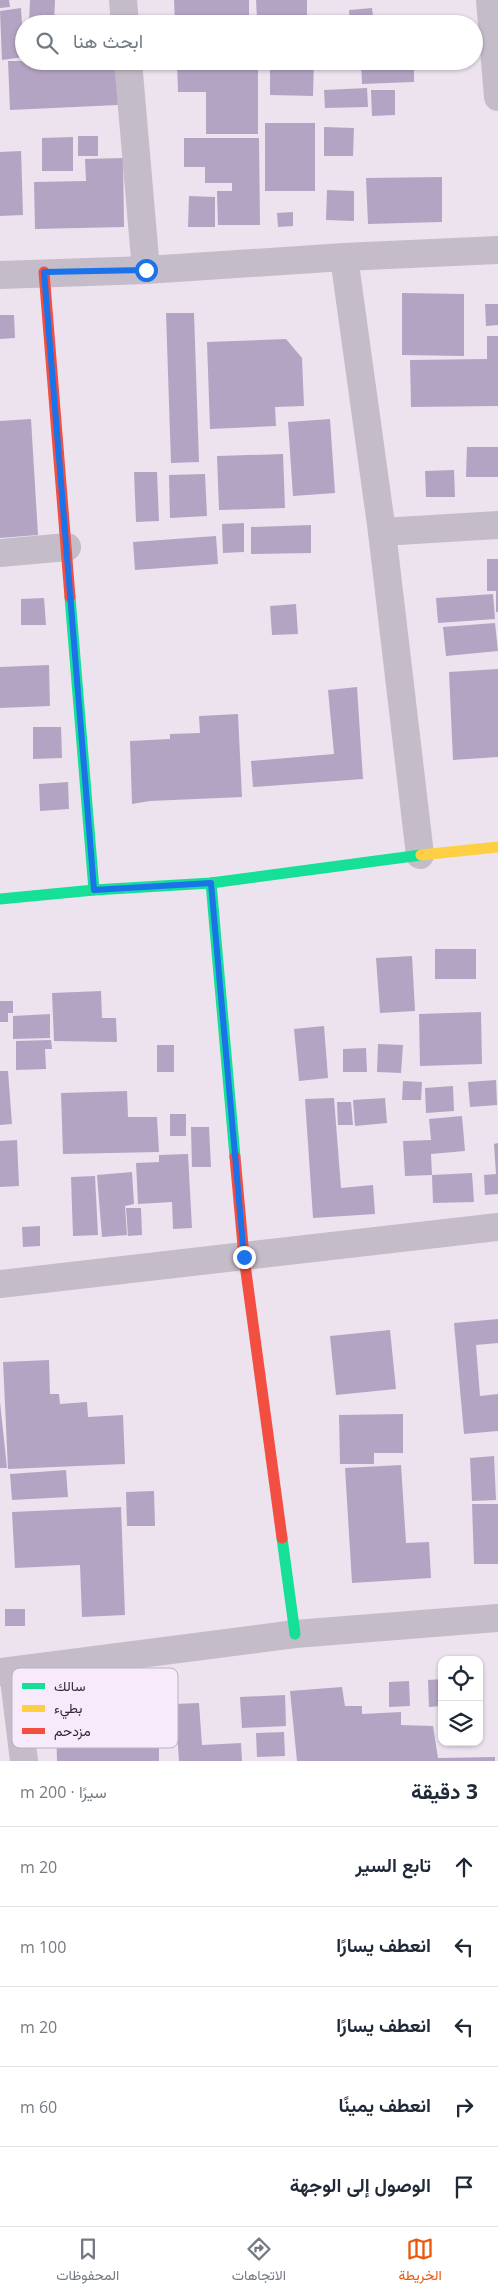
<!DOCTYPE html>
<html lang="ar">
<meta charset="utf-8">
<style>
:root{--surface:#fff;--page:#f6f6f7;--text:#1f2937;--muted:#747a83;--line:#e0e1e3;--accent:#ea580c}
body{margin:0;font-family:"Open Sans",Vazirmatn,sans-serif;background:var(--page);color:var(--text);direction:rtl}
.controls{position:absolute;right:15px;bottom:15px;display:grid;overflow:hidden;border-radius:10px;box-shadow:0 1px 4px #0004}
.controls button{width:45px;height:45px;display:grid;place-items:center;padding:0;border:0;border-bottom:1px solid var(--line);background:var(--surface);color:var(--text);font:25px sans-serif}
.stop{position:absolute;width:15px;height:15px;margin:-11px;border:4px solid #1a73e8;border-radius:50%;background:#fff}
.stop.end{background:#1a73e8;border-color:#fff;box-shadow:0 1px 5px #0008}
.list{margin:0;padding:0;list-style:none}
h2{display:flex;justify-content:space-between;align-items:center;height:65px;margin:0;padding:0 20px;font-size:21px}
h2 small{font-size:16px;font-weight:400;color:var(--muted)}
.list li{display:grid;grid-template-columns:32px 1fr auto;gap:15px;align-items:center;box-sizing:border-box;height:80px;padding:0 20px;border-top:1px solid var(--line)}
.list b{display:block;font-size:19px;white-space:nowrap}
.list em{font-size:16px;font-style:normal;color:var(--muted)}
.icon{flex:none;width:28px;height:28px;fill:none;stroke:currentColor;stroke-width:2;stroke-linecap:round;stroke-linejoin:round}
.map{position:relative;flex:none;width:498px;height:1761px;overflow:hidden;direction:ltr}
.search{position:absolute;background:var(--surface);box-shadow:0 1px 4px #0004;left:15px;right:15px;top:15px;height:55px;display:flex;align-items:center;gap:12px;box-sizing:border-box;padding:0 18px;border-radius:28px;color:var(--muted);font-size:19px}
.sheet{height:465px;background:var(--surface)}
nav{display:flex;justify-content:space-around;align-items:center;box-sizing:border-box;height:70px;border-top:1px solid var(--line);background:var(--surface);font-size:14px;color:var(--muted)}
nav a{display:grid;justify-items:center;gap:2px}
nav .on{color:var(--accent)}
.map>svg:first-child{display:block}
.building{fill:#b4a4c3}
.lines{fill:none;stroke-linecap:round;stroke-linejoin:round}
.street{stroke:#c4bcc8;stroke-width:28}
.fast{stroke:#16e098;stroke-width:11}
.slow{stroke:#ffcf43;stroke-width:11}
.jam{stroke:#f24e42;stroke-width:11}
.route{stroke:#1a73e8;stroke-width:6}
.key{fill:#f7ebfb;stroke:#bcb1c1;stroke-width:1}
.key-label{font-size:14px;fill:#32293a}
</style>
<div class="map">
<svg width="498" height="1761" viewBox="0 0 498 1761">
<rect width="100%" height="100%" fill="#ece3ef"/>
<g class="building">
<polygon points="0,0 9,0 10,7 0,8"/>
<polygon points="30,0 55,0 54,24 29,24"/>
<polygon points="174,0 249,0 249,24 175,24"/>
<polygon points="256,0 307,0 307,17 257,18"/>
<polygon points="21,8 24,57 2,60 0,11"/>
<polygon points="372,8 374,24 350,24 349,10"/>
<polygon points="8,61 116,61 118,105 10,110"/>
<polygon points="177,61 258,61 258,134 206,134 206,92 178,92"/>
<polygon points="270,61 314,61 313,96 270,95"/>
<polygon points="361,61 414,61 414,82 362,84"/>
<polygon points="367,88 368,107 325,108 324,90"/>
<polygon points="371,90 395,90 395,115 372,116"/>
<rect x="265" y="123" width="50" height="68"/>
<polygon points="324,127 354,128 353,156 324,156"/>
<rect x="78" y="136" width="20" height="20"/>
<polygon points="73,137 73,171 42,171 42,138"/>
<polygon points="184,138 259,138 260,225 218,225 217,191 232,191 232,183 205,183 205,167 184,167"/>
<polygon points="21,151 23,215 0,216 0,152"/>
<polygon points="123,158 124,227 35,229 34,182 86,181 85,159"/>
<polygon points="442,177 442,222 368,224 366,178"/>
<polygon points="327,190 354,191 354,221 326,220"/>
<polygon points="189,196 215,197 215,227 188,227"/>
<polygon points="293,212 293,226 278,227 277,213"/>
<polygon points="402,293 464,294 464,356 402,355"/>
<polygon points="485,304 498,304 498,325 486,326"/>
<polygon points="166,313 194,313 199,462 171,463"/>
<polygon points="0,315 14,315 15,338 0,339"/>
<polygon points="487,336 498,336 498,406 411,407 410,360 487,359"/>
<polygon points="286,339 302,358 304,406 275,407 276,426 210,429 207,342"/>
<polygon points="31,419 38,535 0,538 0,421"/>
<polygon points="330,419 335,493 293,496 288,422"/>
<polygon points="467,447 498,447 498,477 466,477"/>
<polygon points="283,454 285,508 219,510 217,456"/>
<polygon points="454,470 455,497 426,497 425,471"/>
<polygon points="134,472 157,472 159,521 136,522"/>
<polygon points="205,474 207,516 170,518 169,475"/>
<polygon points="244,523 244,552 223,553 222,524"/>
<polygon points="311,525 311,553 251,554 251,527"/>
<polygon points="216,536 218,564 135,570 133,542"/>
<polygon points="487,559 498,559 498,612 496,612 496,591 487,591"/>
<polygon points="493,594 495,619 438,623 436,598"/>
<polygon points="44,598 46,625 21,625 21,599"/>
<polygon points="296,604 298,634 272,635 270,606"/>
<polygon points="495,623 498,651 446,656 443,627"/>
<polygon points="49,665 50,706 0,708 0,667"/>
<polygon points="498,669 498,757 453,760 449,672"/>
<polygon points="357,687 363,779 253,787 251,761 334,754 328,690"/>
<polygon points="238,714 242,797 150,801 132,804 130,741 170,739 170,734 200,733 199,716"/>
<polygon points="33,727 61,727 62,758 33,759"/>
<polygon points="68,782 69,809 40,811 39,784"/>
<rect x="435" y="949" width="41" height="30"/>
<polygon points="412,956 415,1011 380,1013 376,958"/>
<polygon points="101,991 102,1018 116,1018 117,1042 54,1041 52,993"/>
<polygon points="0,1001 13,1001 13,1013 8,1013 8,1022 0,1022"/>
<polygon points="481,1012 482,1064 420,1066 419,1014"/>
<polygon points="50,1014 50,1038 13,1039 13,1016"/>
<polygon points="324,1026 328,1078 299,1081 294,1029"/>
<polygon points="51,1040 52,1049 45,1049 46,1069 16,1070 16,1041"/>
<polygon points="378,1044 403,1045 401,1073 377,1072"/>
<rect x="157" y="1045" width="17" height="27"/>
<polygon points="366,1048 367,1072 343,1072 343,1049"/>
<polygon points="0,1071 8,1071 12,1124 0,1125"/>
<polygon points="496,1080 497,1105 470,1107 468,1082"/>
<polygon points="403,1081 422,1082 421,1100 402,1100"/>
<polygon points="453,1086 454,1111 426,1113 425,1088"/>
<polygon points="127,1091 128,1117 157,1117 159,1152 63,1154 61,1093"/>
<polygon points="334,1098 341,1188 373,1185 375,1214 313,1218 305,1099"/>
<polygon points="385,1098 387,1123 355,1126 353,1100"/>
<polygon points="337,1102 351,1102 353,1125 338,1125"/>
<rect x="170" y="1114" width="16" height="22"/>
<polygon points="462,1116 465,1151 431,1154 432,1175 405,1176 403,1141 431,1140 429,1119"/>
<polygon points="191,1127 209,1127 211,1167 192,1167"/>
<polygon points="17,1140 19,1186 0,1187 0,1141"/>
<polygon points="498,1143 498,1194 485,1195 484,1175 496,1174 494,1144"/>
<polygon points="188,1154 192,1228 173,1229 172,1202 138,1204 136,1163 159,1162 159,1155"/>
<polygon points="132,1172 134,1204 125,1206 127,1235 102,1237 97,1175"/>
<polygon points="472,1173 474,1202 433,1203 432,1175"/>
<polygon points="95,1176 98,1235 73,1236 71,1177"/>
<polygon points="126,1208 141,1208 142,1235 128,1236"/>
<polygon points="40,1226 40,1246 23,1247 22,1227"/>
<polygon points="498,1319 498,1343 476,1345 480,1396 498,1394 498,1431 464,1434 454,1323"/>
<polygon points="390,1330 396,1389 336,1395 330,1336"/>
<polygon points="49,1360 50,1394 59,1394 60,1404 87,1402 88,1417 123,1415 125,1464 8,1469 3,1362"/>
<polygon points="0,1402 7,1468 0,1468"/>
<polygon points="403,1414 403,1453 374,1453 374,1464 340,1464 339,1415"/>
<polygon points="494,1456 496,1500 472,1501 470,1458"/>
<polygon points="401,1465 406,1543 429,1542 431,1578 352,1583 345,1468"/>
<polygon points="66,1470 68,1497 12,1500 10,1474"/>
<polygon points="154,1491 155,1526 127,1526 126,1492"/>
<polygon points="472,1504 498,1504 498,1564 474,1564"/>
<polygon points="121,1507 125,1615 82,1617 80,1565 15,1568 12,1512"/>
<rect x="5" y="1609" width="20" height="17"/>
<polygon points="442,1679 442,1706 429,1707 428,1680"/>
<polygon points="409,1681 410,1706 389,1707 389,1682"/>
<polygon points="342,1687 345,1706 362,1706 362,1714 401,1712 401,1725 433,1726 438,1758 495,1757 495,1761 297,1761 290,1691"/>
<polygon points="479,1689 481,1689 483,1726 479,1726"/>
<polygon points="285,1695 286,1726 242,1728 240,1697"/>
<polygon points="199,1703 202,1745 241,1743 242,1761 179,1761 175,1704"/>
<polygon points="119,1708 121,1734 145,1733 146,1747 159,1746 159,1761 57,1761 56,1724 88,1723 88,1709"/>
<polygon points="284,1732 285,1756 257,1757 256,1733"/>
</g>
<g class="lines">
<g class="street">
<polyline points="123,0 125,24"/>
<polyline points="490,0 498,97"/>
<polyline points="128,61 146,270"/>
<polyline points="344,257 382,532 420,855"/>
<polyline points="0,275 146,270 344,257 498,250"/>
<polyline points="382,532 498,525"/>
<polyline points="0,553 67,547"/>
<polyline points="0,1284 498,1227"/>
<polyline points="13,1671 24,1761"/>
<polyline points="0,1672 295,1634 498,1618"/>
</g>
<g class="fast">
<polyline points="70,597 94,890"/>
<polyline points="211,883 235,1157"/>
<polyline points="0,899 94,890 211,883 421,855"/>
<polyline points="282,1538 295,1634"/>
</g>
<polyline class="slow" points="421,855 498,847"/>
<g class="jam">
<polyline points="44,272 70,597"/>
<polyline points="235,1157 244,1257 282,1538"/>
</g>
</g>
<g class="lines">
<polyline class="route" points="146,270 44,272 94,890 211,883 244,1257"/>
</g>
<rect x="12" y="1668" width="166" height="80" rx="8" class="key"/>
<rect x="22" y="1683" width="23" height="6" fill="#16e098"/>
<rect x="22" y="1705" width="23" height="7" fill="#ffcf43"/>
<rect x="22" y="1728" width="23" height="6" fill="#f24e42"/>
<g class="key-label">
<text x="54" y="1691">سالك</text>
<text x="54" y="1713">بطيء</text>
<text x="54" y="1736">مزدحم</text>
</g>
</svg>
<div class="controls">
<button><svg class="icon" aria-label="locate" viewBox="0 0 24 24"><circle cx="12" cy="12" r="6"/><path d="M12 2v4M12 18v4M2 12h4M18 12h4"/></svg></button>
<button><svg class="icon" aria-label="layers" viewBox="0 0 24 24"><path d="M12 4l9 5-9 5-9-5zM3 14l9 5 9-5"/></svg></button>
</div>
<div class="stop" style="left:146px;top:270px"></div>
<div class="stop end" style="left:244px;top:1257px"></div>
<div class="search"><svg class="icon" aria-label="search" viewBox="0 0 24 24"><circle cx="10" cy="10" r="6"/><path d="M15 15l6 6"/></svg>ابحث هنا</div>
</div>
<section class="sheet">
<h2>3 دقيقة<small>سيرًا · 200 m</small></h2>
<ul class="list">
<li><svg class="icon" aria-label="ahead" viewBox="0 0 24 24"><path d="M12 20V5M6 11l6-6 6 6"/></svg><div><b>تابع السير</b></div><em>20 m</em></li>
<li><svg class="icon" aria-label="left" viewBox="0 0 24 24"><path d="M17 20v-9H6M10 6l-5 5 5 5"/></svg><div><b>انعطف يسارًا</b></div><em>100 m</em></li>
<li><svg class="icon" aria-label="left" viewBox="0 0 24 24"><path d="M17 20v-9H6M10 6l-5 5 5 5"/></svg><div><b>انعطف يسارًا</b></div><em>20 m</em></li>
<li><svg class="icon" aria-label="right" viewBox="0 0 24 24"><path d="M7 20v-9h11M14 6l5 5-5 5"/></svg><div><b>انعطف يمينًا</b></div><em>60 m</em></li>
<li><svg class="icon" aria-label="arrive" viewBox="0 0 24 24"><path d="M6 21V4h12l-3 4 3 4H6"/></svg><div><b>الوصول إلى الوجهة</b></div></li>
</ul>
</section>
<nav>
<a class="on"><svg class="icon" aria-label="map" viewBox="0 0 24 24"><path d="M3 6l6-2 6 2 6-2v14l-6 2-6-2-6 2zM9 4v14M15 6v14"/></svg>الخريطة</a>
<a><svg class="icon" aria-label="directions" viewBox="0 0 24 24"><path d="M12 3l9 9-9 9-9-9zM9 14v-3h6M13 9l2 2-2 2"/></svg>الاتجاهات</a>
<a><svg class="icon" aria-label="saved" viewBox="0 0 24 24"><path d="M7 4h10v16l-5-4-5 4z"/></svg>المحفوظات</a>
</nav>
